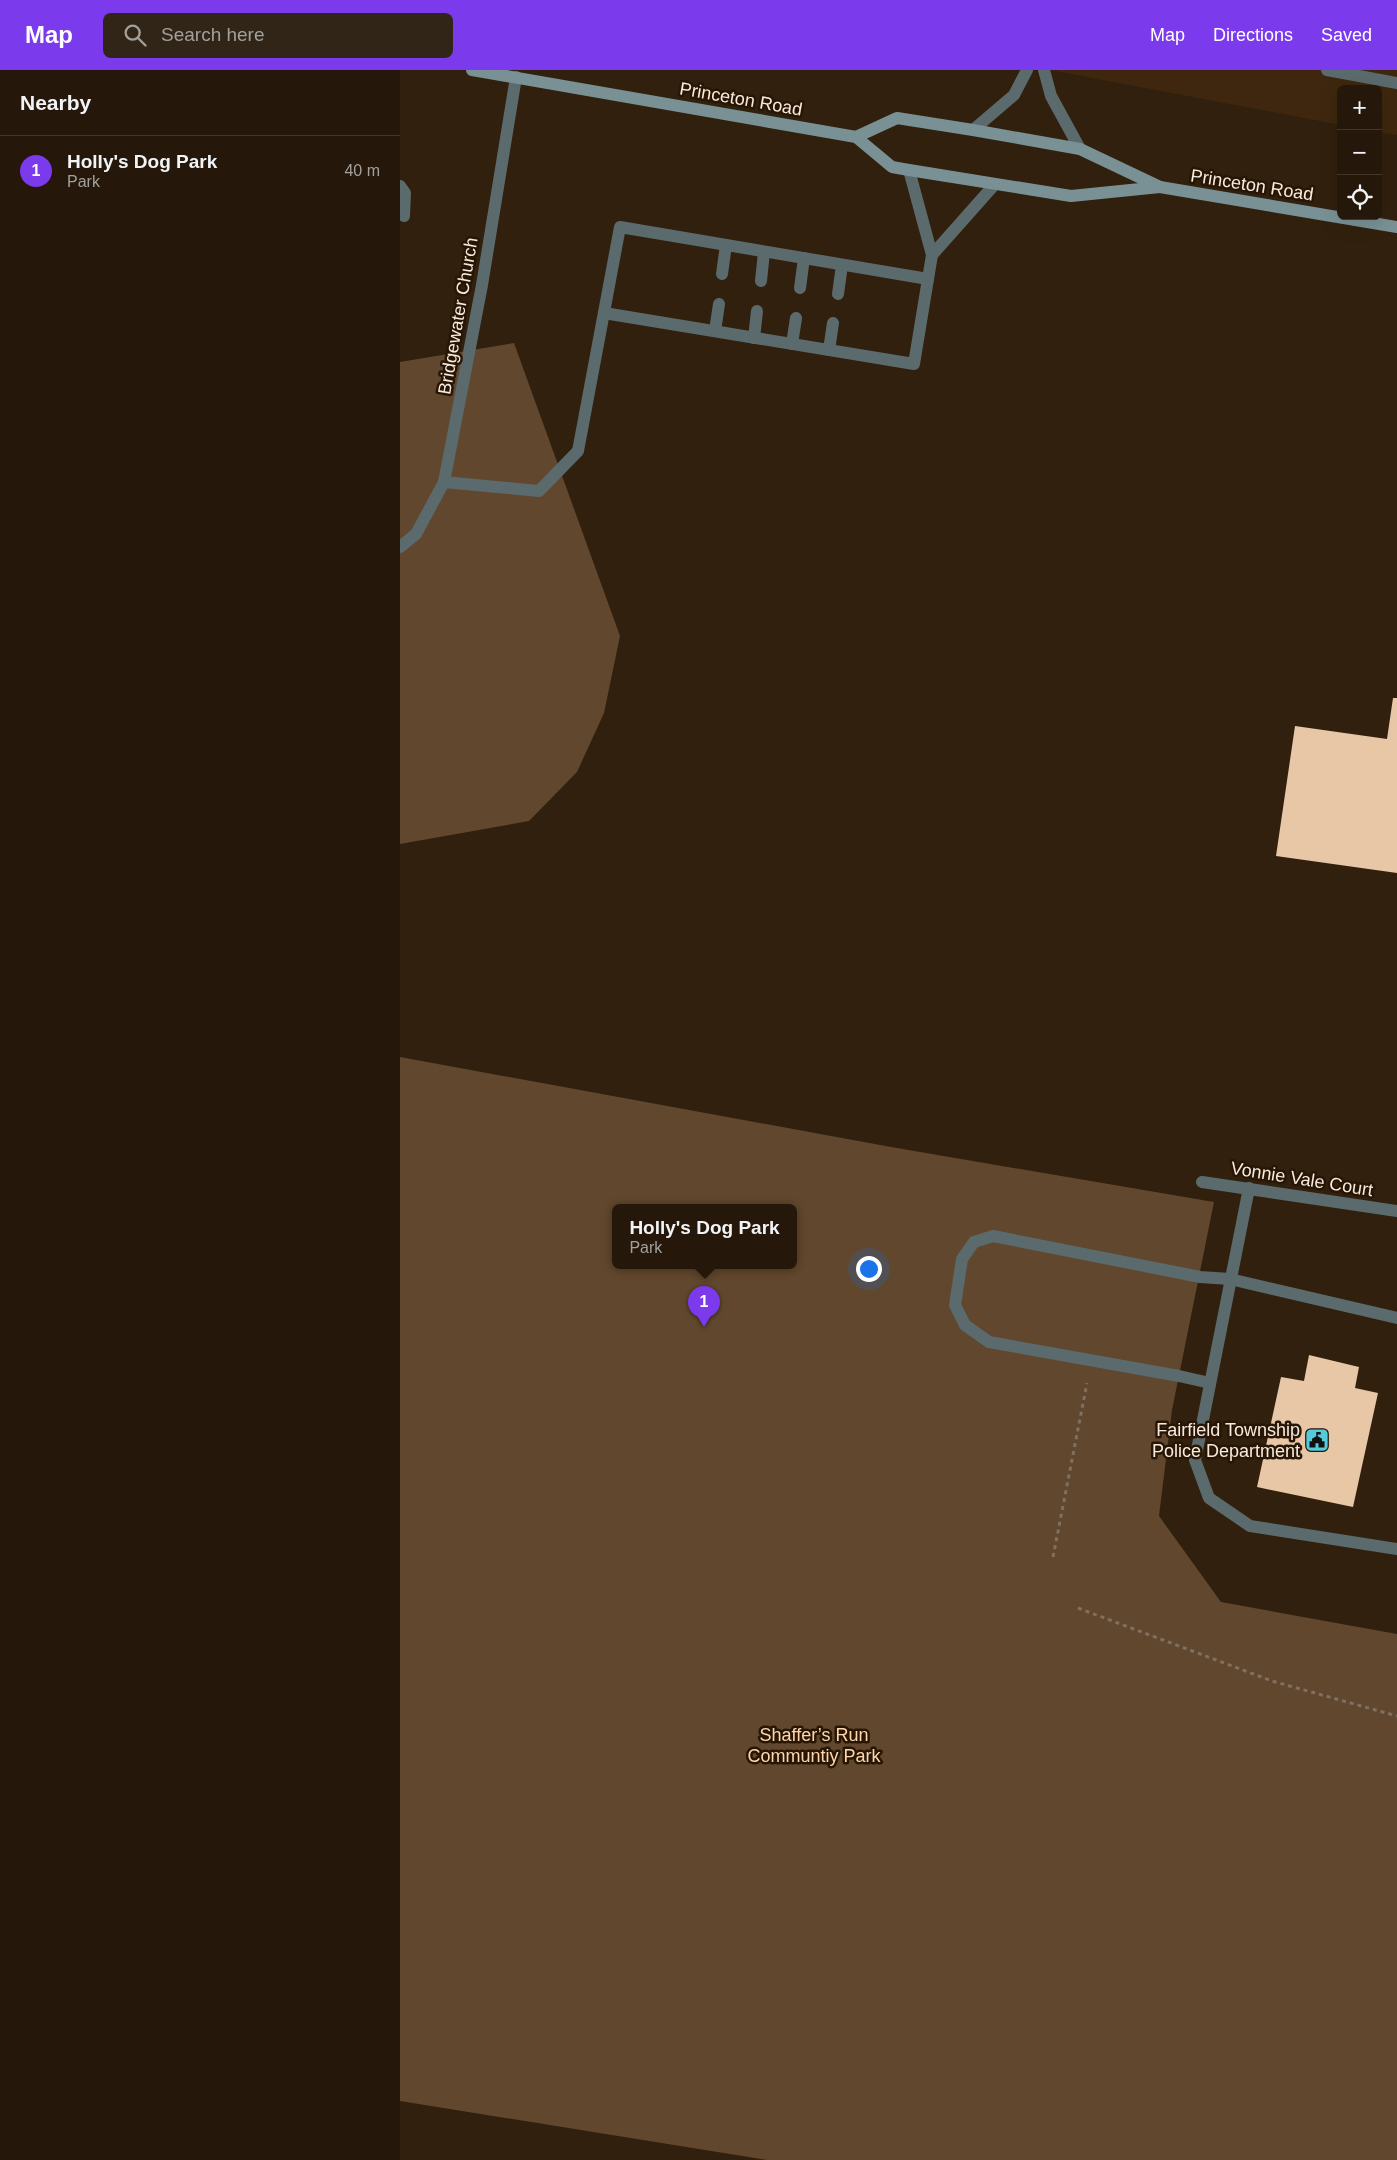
<!DOCTYPE html>
<meta charset="utf-8">
<style>
:root{--surface:#25180a;--page:#312518;--text:#f1f3f6;--muted:#a3a09c;--line:#42372b;--accent:#7c3aed}
body{margin:0;font-family:Arial,sans-serif;background:var(--page);color:var(--text)}
.controls{position:absolute;right:15px;top:15px;display:grid;overflow:hidden;border-radius:8px;box-shadow:0 5px 20px #0002}
.controls button{width:45px;height:45px;display:grid;place-items:center;padding:0;border:0;border-bottom:1px solid var(--line);background:var(--surface);color:var(--text);font:25px sans-serif}
.you{position:absolute;left:468px;top:1198px;width:18px;height:18px;margin:-12px;border:4px solid #fff;border-radius:50%;background:#1a73e8;box-shadow:0 0 0 8px #1a73e833}
.badge{display:grid;place-items:center;width:32px;height:32px;border-radius:50%;background:var(--accent);color:#fff;font-size:16px;font-weight:700}
.pin{position:absolute;translate:-50% -41px;filter:drop-shadow(0 1px 2px #0008)}
.pin::after{content:'';position:absolute;top:26px;width:18px;height:15px;background:inherit;clip-path:polygon(0 0,100% 0,50% 100%)}
.popup{position:absolute;left:212px;top:1134px;width:185px;height:65px;box-sizing:border-box;display:grid;place-content:center;border-radius:8px;background:var(--surface);filter:drop-shadow(0 1px 4px #0005);font-size:16px;white-space:nowrap;color:var(--muted)}
.popup b{font-size:19px;color:var(--text)}
.popup::after{content:'';position:absolute;left:50%;top:100%;margin-left:-10px;border:10px solid transparent;border-top-color:var(--surface)}
.list{margin:0;padding:0;list-style:none}
h2{display:flex;justify-content:space-between;align-items:center;height:65px;margin:0;padding:0 20px;font-size:21px}
h2 small{font-size:16px;font-weight:400;color:var(--muted)}
.list li{display:grid;grid-template-columns:32px 1fr auto;gap:15px;align-items:center;box-sizing:border-box;height:70px;padding:0 20px;border-top:1px solid var(--line)}
.list b{display:block;font-size:19px;white-space:nowrap}
.list p{margin:0;font-size:16px;white-space:nowrap;color:var(--muted)}
.list em{font-size:16px;font-style:normal;color:var(--muted)}
.icon{flex:none;width:28px;height:28px;fill:none;stroke:currentColor;stroke-width:2;stroke-linecap:round;stroke-linejoin:round}
.map{position:relative;flex:none;width:997px;height:2090px;overflow:hidden}
header{display:flex;align-items:center;gap:30px;box-sizing:border-box;height:70px;padding:0 25px;background:var(--accent);color:#fff}
header strong{font-size:24px}
nav{display:flex;gap:28px;margin-inline-start:auto;font-size:18px}
.search{width:350px;height:45px;background:var(--page);display:flex;align-items:center;gap:12px;box-sizing:border-box;padding:0 18px;border-radius:8px;color:var(--muted);font-size:19px}
main{display:flex}
aside{flex:1;background:var(--surface)}
.map>svg:first-child{display:block}
.built{fill:#3e270e}
.green{fill:#60472d;fill-rule:evenodd}
.building{fill:#e8c7a7}
.lines{fill:none;stroke-linecap:round;stroke-linejoin:round}
.path{stroke:#807061;stroke-width:3;stroke-dasharray:4 4;stroke-linecap:butt}
.lane{stroke:#5b6a6c;stroke-width:12}
.street{stroke:#5b6a6c;stroke-width:12}
.secondary{stroke:#799195;stroke-width:12}
.labels{text-anchor:middle;stroke-width:5;stroke-linejoin:round;paint-order:stroke}
.street-label{font-size:18px;fill:#f7eadf;stroke:#271604}
.poi-label{font-size:18px;fill:#f7eadf;stroke:#271604;text-anchor:end}
.park-label{font-size:18px;fill:#ffd6ae;stroke:#271604}
</style>
<header>
<strong>Map</strong>
<div class="search"><svg class="icon" aria-label="search" viewBox="0 0 24 24"><circle cx="10" cy="10" r="6"/><path d="M15 15l6 6"/></svg>Search here</div>
<nav><a>Map</a><a>Directions</a><a>Saved</a></nav>
</header>
<main>
<aside>
<h2>Nearby<small></small></h2>
<ul class="list">
<li><span class="badge">1</span><div><b>Holly's Dog Park</b><p>Park</p></div><em>40 m</em></li>
</ul>
</aside>
<div class="map">
<svg width="997" height="2090" viewBox="0 0 997 2090">
<rect width="100%" height="100%" fill="#31200d"/>
<polygon class="built" points="650,0 997,0 997,65 978,62 978,19 941,19 941,55"/>
<g class="green">
<polygon points="114,273 220,566 204,643 177,702 129,751 0,774 0,292"/>
<path d="M0,987L491,1077L814,1132L772,1340L759,1446L821,1532L997,1564V2090H367L0,2031ZM215,1138H393V1196H215Z"/>
</g>
<g class="building">
<polygon points="993,628 997,628 997,803 876,786 895,656 987,669"/>
<polygon points="909,1285 959,1297 955,1318 978,1323 953,1437 857,1417 881,1307 904,1311"/>
</g>
<g class="lines">
<g class="path">
<polyline points="653,1487 687,1313"/>
<polyline points="678,1538 872,1611 997,1646"/>
</g>
<g class="lane">
<polyline points="644,0 651,26 680,79"/>
<polyline points="927,0 997,13"/>
<polyline points="573,60 614,25 627,0"/>
<polyline points="0,116 5,123 4,146"/>
<polyline points="532,185 595,114"/>
<polyline points="322,204 326,175"/>
<polyline points="361,211 364,182"/>
<polyline points="400,218 404,188"/>
<polyline points="438,224 442,195"/>
<polyline points="204,243 514,294 528,209"/>
<polyline points="315,261 319,234"/>
<polyline points="354,268 357,241"/>
<polyline points="392,274 396,248"/>
<polyline points="429,280 433,253"/>
<polyline points="44,412 139,421 178,381 220,157 528,209 532,185 509,100"/>
<polyline points="849,1118 795,1390 809,1428 850,1456 997,1479"/>
<polyline points="810,1313 779,1306 589,1272 565,1255 555,1235 562,1189 574,1172 593,1166 800,1207 830,1209 997,1248"/>
</g>
<g class="street">
<polyline points="0,477 16,464 44,412 82,215 116,7"/>
<polyline points="802,1112 997,1141"/>
</g>
<g class="secondary">
<polyline points="72,0 456,67 492,97 509,100 671,126 760,117"/>
<polyline points="456,67 497,48 573,60 680,79 760,117 997,157"/>
</g>
</g>
<defs>
<g id="civic-square" transform="scale(1.25)"><rect x="-9" y="-9" width="18" height="18" rx="4" fill="#54cadc" stroke="#271604"/><path d="M-.6-6.5H3V-4.5H.6V-3L4-1V1h2V6H-6V1h2V-1L-.6-3ZM-1.2 2.5V6h2.4V2.5Z" fill="#111"/></g>
</defs>
<g fill-rule="evenodd">
<use href="#civic-square" x="917" y="1370"/>
</g>
<g class="labels">
<g class="street-label">
<text transform="translate(341 29) rotate(10)" y="6">Princeton Road</text>
<text transform="translate(852 115) rotate(9)" y="6">Princeton Road</text>
<text transform="translate(58 246) rotate(-80)" y="6">Bridgewater Church</text>
<text transform="translate(902 1109) rotate(9)" y="6">Vonnie Vale Court</text>
</g>
<g class="poi-label">
<text x="900" y="1366">Fairfield Township<tspan x="900" dy="21">Police Department</tspan></text>
</g>
<g class="park-label">
<text x="414" y="1671">Shaffer’s Run<tspan x="414" dy="21">Communtiy Park</tspan></text>
</g>
</g>
</svg>
<div class="controls">
<button>+</button>
<button>−</button>
<button><svg class="icon" aria-label="locate" viewBox="0 0 24 24"><circle cx="12" cy="12" r="6"/><path d="M12 2v4M12 18v4M2 12h4M18 12h4"/></svg></button>
</div>
<div class="you"></div>
<div class="pin badge" style="left:304px;top:1257px">1</div>
<div class="popup"><b>Holly's Dog Park</b>Park</div>
</div>
</main>
